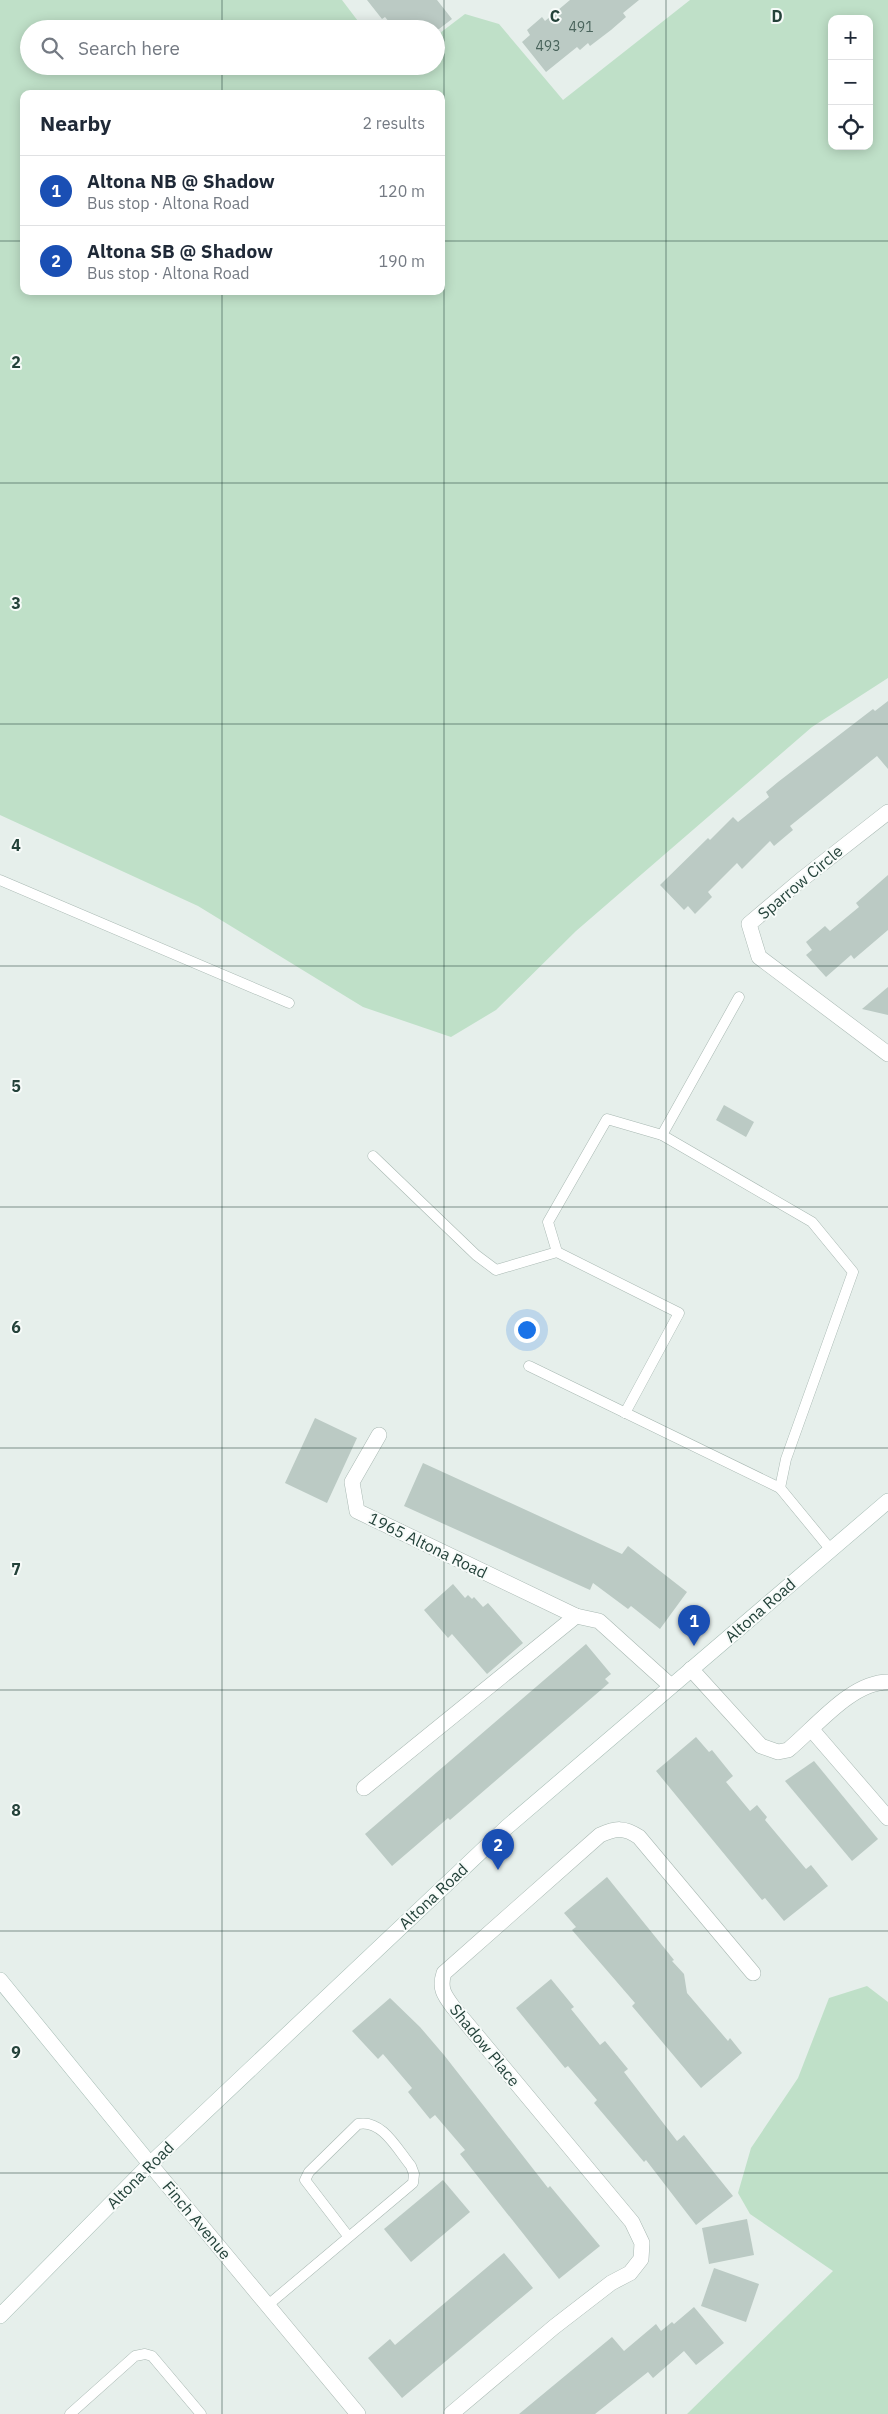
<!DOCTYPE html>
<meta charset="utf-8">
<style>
:root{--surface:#fff;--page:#f6f6f7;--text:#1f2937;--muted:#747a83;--line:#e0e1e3;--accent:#2563eb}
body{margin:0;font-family:"IBM Plex Sans",sans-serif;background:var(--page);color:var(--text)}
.controls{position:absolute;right:15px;top:15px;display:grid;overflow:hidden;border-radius:10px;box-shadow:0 2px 12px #0003}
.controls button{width:45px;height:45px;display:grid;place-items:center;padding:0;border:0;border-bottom:1px solid var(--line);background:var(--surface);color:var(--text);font:25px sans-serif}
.you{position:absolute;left:526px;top:1329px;width:18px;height:18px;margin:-12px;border:4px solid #fff;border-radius:50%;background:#1a73e8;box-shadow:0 0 0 8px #1a73e833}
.badge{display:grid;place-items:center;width:32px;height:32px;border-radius:50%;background:var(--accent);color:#fff;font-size:16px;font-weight:700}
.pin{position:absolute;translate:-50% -41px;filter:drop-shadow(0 1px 2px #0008)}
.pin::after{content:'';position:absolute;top:26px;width:18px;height:15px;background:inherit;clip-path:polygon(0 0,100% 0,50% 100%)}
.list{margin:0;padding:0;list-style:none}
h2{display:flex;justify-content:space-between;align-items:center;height:65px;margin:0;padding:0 20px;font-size:21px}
h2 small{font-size:16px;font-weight:400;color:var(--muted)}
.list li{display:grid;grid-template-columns:32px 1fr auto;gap:15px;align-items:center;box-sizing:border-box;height:70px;padding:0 20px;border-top:1px solid var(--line)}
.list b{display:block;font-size:19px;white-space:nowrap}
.list p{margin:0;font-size:16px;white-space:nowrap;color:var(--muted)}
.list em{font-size:16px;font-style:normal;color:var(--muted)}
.icon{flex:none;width:28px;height:28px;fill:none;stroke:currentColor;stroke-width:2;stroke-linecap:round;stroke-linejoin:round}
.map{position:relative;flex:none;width:888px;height:2414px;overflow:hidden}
.search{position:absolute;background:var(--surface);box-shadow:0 2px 12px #0003;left:20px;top:20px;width:425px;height:55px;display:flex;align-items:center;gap:12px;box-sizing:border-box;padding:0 18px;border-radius:28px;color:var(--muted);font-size:19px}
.panel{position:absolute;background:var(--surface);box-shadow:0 2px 12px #0003;left:20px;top:90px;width:425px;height:205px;border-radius:10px}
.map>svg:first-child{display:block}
.green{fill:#bfe0c8;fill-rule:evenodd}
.building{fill:#bbcac4}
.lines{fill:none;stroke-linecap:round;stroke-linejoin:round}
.service-casing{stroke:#a8b8b2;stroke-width:11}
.minor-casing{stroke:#a8b8b2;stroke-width:16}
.tertiary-casing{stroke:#a8b8b2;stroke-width:16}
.secondary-casing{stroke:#a4bbb3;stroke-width:16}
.service{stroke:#fff;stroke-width:10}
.minor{stroke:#fff;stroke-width:15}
.tertiary{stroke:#fff;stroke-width:15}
.secondary{stroke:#fff;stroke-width:15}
.grid{fill:none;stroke:#24423a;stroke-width:1;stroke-opacity:0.55}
.labels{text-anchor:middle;stroke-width:4;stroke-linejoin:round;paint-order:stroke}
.number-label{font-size:14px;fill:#4a645c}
.street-label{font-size:16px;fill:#24423a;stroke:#f7fbf9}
.grid-label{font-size:16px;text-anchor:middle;font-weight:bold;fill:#24423a;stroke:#f7fbf9;stroke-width:4;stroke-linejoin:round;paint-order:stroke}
</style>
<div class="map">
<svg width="888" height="2414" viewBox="0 0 888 2414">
<rect width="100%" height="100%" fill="#e6efeb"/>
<g class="green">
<path d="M0,0H342L364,29H29V66H392L394,68L436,66V36L465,14L499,24L563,100L690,0H888V678L812,727L576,931L496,1010L451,1037L363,1007L198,906L0,815ZM832,19H869V146H832ZM24,94H441V291H24Z"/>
<polygon points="867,1986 888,2002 888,2414 687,2414 833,2271 750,2214 738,2193 751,2148 798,2078 829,1998"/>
</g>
<g class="building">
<polygon points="367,0 437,0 452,19 439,29 395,29 385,17 382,19"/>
<polygon points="570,0 639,0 623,13 626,17 611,30 590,46 588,43 580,50 577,47 546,72 522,42 530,35 527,30 542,17 545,21"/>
<polygon points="888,701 888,769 877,756 790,826 793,830 774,846 770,841 742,869 737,863 708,892 712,897 695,914 688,906 684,910 660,885 708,838 710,840 733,817 738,822 769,797 766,792 778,782 873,709 875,711"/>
<polygon points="888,875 888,930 854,959 851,955 826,977 806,955 812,950 806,942 825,926 830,931 859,907 856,903"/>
<polygon points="888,987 888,1015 862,1009"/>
<polygon points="724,1105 754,1122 746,1137 716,1120"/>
<polygon points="315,1418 357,1438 327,1503 285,1483"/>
<polygon points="423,1463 622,1554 628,1546 687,1592 660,1629 631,1606 628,1609 593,1583 590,1590 404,1506"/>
<polygon points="453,1584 465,1598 468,1595 472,1599 474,1597 483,1607 488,1603 523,1643 487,1674 452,1634 448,1638 424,1610"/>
<polygon points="586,1644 611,1674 605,1679 609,1683 450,1820 448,1818 392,1866 365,1834"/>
<polygon points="696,1737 709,1752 712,1750 733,1776 726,1782 750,1811 757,1805 767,1817 765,1820 806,1869 811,1865 828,1886 784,1921 765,1898 762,1900 656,1771"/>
<polygon points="814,1761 878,1839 852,1861 785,1781"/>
<polygon points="607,1877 674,1960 672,1961 684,1974 687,1993 728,2041 730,2038 742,2053 701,2088 632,2006 635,2003 572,1930 576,1927 564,1913"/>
<polygon points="551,1979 574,2007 571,2009 600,2045 605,2041 628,2069 624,2072 677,2141 684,2135 733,2196 696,2225 646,2160 644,2162 594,2103 597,2100 568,2066 565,2068 516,2008"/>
<polygon points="390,1998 420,2027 444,2055 548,2188 550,2186 600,2246 559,2279 460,2154 465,2150 435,2115 430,2119 408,2092 412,2088 383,2054 378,2059 352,2031"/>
<polygon points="443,2180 470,2212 411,2262 384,2229"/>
<polygon points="747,2219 754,2255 709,2264 702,2228"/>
<polygon points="504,2253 533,2288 402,2398 368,2358 390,2339 395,2345"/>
<polygon points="714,2268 759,2284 746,2322 701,2306"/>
<polygon points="694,2307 724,2343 696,2365 684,2351 653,2378 648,2372 595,2414 519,2414 612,2337 624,2351 656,2324 661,2331 672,2322 674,2324"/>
</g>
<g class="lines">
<g class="service-casing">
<g id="service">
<polyline points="0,880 289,1003"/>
<polyline points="662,1135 739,997"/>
<polyline points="373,1156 476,1255 496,1270 557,1252 679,1313 625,1413"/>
<polyline points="557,1252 548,1222 607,1119 662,1135 812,1222 853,1272 786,1459 780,1488"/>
<polyline points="529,1366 780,1488 831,1550"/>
<path d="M268,2305L413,2183L414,2174L411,2166C397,2149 382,2119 358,2124L309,2172L305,2180L348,2236"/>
<polyline points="70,2414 135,2356 145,2354 152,2356 201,2414"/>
</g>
</g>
<g class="minor-casing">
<g id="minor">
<polyline points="888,812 801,880 749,924 759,957 888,1054"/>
<polyline points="379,1435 352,1482 357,1511 576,1616 599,1621 671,1686"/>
<path d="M691,1669L761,1746L778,1752L788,1750C816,1727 851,1682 888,1682"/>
<polyline points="812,1730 888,1818"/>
<polyline points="364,1788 576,1616"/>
<path d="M451,2414L554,2327L611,2283L630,2273L641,2259L642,2243L632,2222L453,2007C444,1995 439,1988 444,1973L600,1835C616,1828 624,1827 639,1837L753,1973"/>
</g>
</g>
<g class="tertiary-casing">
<polyline id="tertiary" points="150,2164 358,2414"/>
</g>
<g class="secondary-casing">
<g id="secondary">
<polyline points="0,1980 150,2164"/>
<polyline points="0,2316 150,2164 507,1827 888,1501"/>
</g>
</g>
<use href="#service" class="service"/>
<use href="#minor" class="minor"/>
<use href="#tertiary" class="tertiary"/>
<use href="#secondary" class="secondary"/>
</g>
<path class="grid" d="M222,0V29M444,0V2414M666,0V2414M222,66V94M0,241H24M441,241H888M222,291V2414M0,483H888M0,724H888M0,966H888M0,1207H888M0,1448H888M0,1690H888M0,1931H888M0,2173H888"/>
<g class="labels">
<g class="number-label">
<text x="581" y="32">491</text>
<text x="548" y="51">493</text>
</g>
<g class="street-label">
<text transform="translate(800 882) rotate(-40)" y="6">Sparrow Circle</text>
<text transform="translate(428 1545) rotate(26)" y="6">1965 Altona Road</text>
<text transform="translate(760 1610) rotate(-41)" y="6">Altona Road</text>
<text transform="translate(433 1896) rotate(-43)" y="6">Altona Road</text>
<text transform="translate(485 2045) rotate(51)" y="6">Shadow Place</text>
<text transform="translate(140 2175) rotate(-45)" y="6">Altona Road</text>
<text transform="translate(197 2220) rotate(50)" y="6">Finch Avenue</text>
</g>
</g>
<g class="grid-label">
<text x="555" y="22">C</text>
<text x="777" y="22">D</text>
<text x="16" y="368">2</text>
<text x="16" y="609">3</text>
<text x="16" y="851">4</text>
<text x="16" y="1092">5</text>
<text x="16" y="1333">6</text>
<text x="16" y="1575">7</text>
<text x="16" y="1816">8</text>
<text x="16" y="2058">9</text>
</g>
</svg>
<div class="controls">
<button>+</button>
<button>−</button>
<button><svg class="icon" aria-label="locate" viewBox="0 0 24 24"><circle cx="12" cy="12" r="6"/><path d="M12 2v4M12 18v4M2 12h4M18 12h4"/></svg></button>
</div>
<div class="you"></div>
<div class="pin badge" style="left:694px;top:1646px;background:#1a4fb4">1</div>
<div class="pin badge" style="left:498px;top:1870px;background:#1a4fb4">2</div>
<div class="search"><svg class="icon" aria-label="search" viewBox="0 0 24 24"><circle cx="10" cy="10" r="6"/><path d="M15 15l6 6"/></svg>Search here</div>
<section class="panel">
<h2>Nearby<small>2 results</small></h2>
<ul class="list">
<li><span class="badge" style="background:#1a4fb4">1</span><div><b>Altona NB @ Shadow</b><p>Bus stop · Altona Road</p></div><em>120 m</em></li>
<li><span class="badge" style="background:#1a4fb4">2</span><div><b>Altona SB @ Shadow</b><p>Bus stop · Altona Road</p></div><em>190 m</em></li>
</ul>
</section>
</div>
